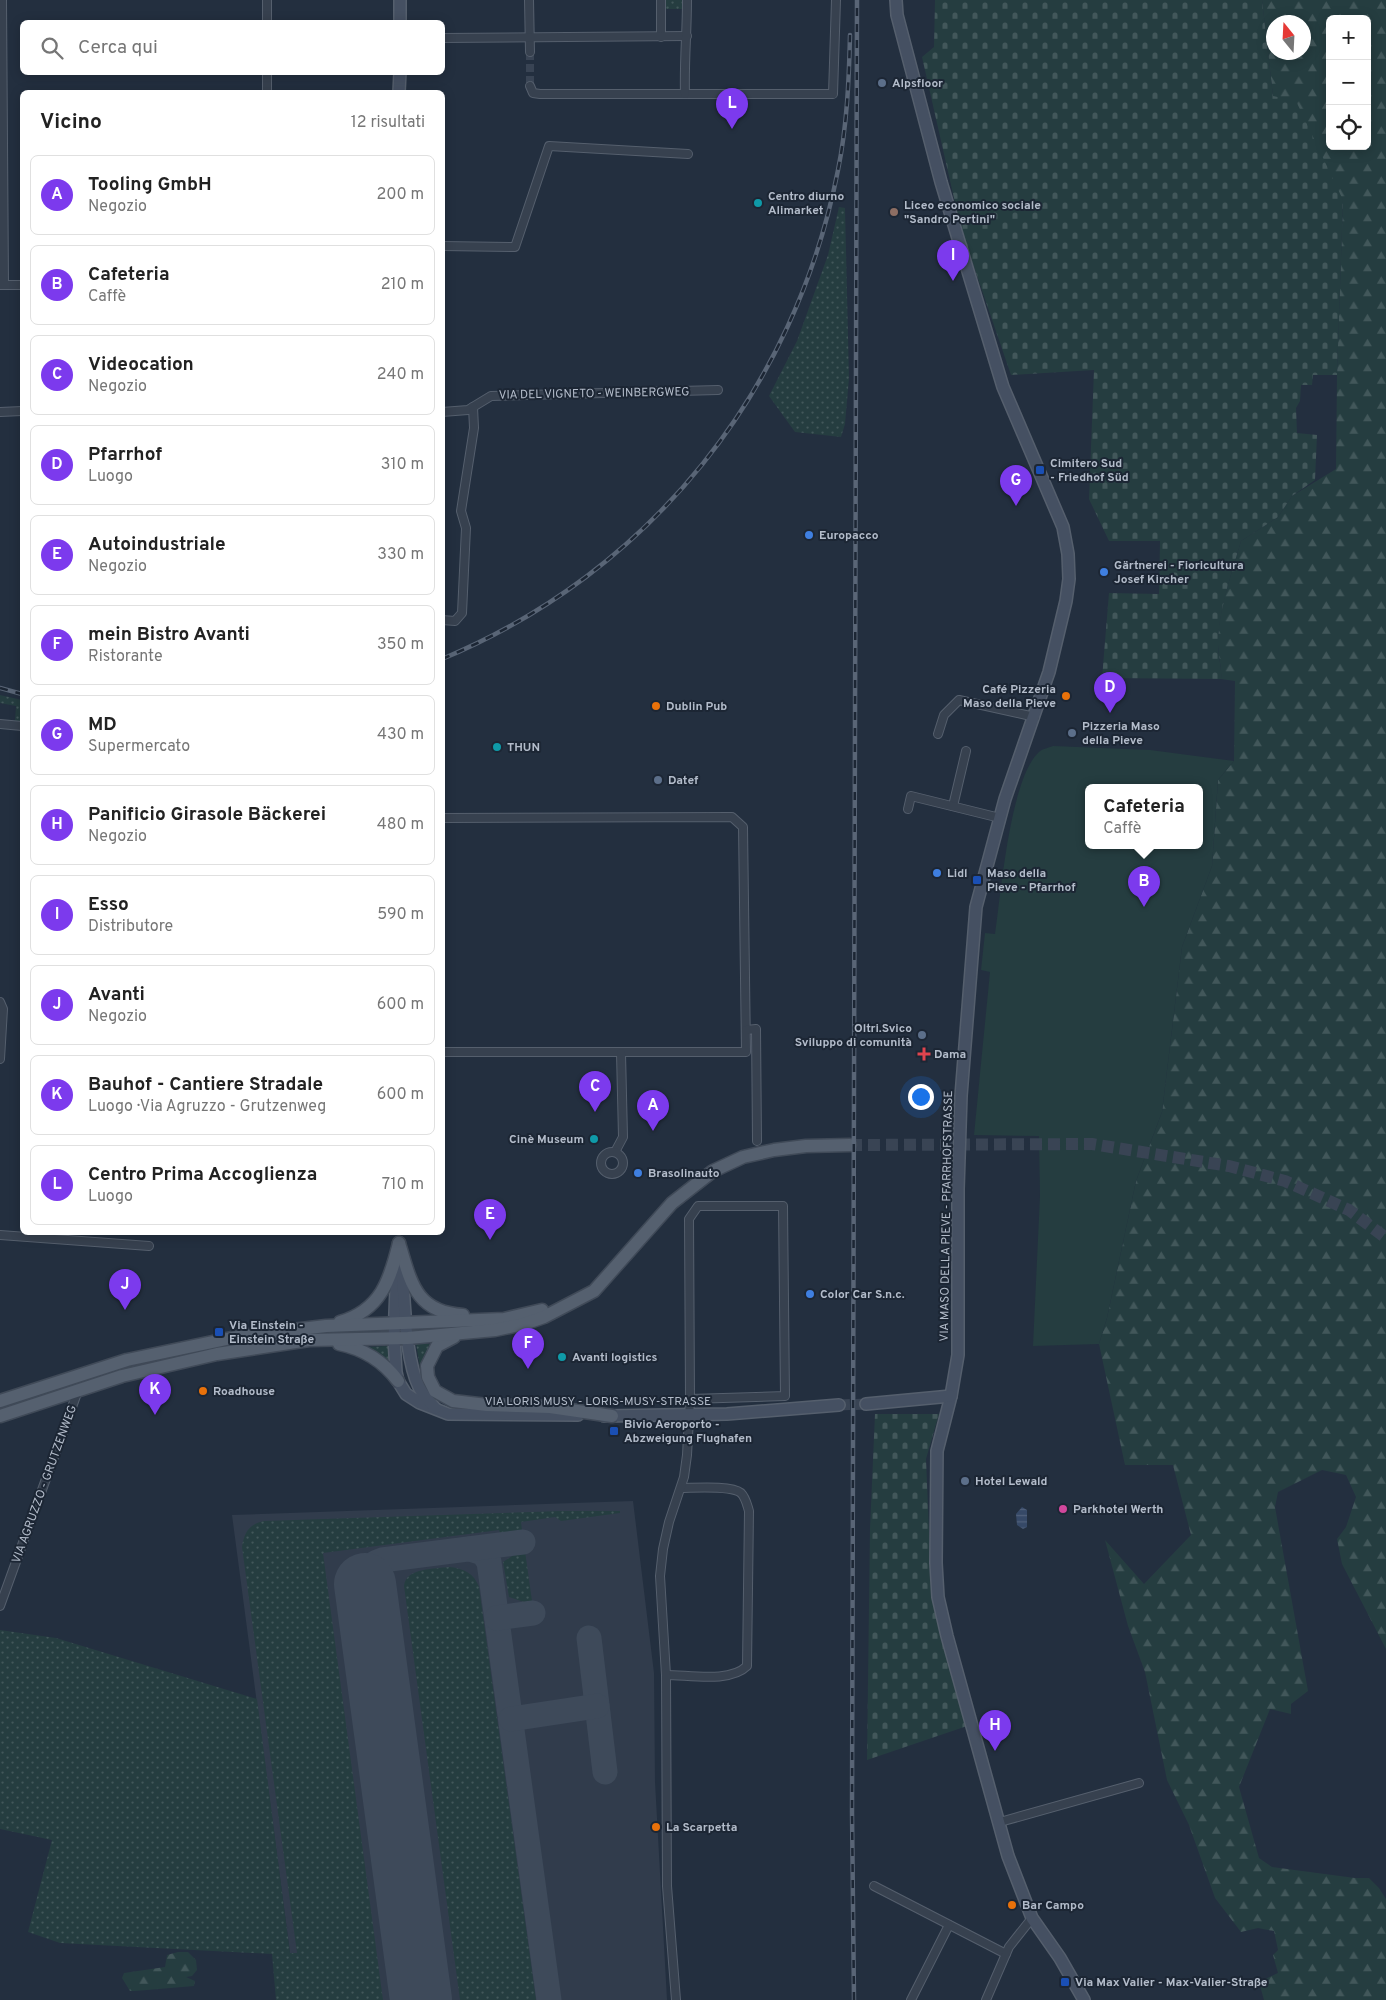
<!DOCTYPE html>
<html lang="it">
<meta charset="utf-8">
<style>
:root{--surface:#fff;--page:#f6f6f6;--text:#222;--muted:#767676;--line:#e0e0e0;--accent:#7c3aed}
body{margin:0;font-family:Overpass,sans-serif;background:var(--page);color:var(--text)}
.controls{position:absolute;right:15px;top:15px;display:grid;overflow:hidden;border-radius:8px;box-shadow:0 2px 12px #0003}
.controls button{width:45px;height:45px;display:grid;place-items:center;padding:0;border:0;border-bottom:1px solid var(--line);background:var(--surface);color:var(--text);font:25px sans-serif}
.compass{position:absolute;left:1266px;top:15px;width:45px;height:45px;border-radius:50%;background:var(--surface);box-shadow:0 2px 12px #0003;rotate:342deg}
.you{position:absolute;left:920px;top:1096px;width:18px;height:18px;margin:-12px;border:4px solid #fff;border-radius:50%;background:#1a73e8;box-shadow:0 0 0 8px #1a73e833}
.badge{display:grid;place-items:center;width:32px;height:32px;border-radius:50%;background:var(--accent);color:#fff;font-size:16px;font-weight:700}
.pin{position:absolute;translate:-50% -41px;filter:drop-shadow(0 1px 2px #0008)}
.pin::after{content:'';position:absolute;top:26px;width:18px;height:15px;background:inherit;clip-path:polygon(0 0,100% 0,50% 100%)}
.popup{position:absolute;left:1085px;top:784px;width:118px;height:65px;box-sizing:border-box;display:grid;place-content:center;border-radius:8px;background:var(--surface);filter:drop-shadow(0 1px 4px #0005);font-size:16px;white-space:nowrap;color:var(--muted)}
.popup b{font-size:19px;color:var(--text)}
.popup::after{content:'';position:absolute;left:50%;top:100%;margin-left:-10px;border:10px solid transparent;border-top-color:var(--surface)}
.list{margin:0;padding:0;list-style:none}
h2{display:flex;justify-content:space-between;align-items:center;height:65px;margin:0;padding:0 20px;font-size:21px}
h2 small{font-size:16px;font-weight:400;color:var(--muted)}
.list li{display:grid;grid-template-columns:32px 1fr auto;gap:15px;align-items:center;box-sizing:border-box;height:80px;margin:0 10px 10px;padding:0 10px;border:1px solid var(--line);border-radius:8px}
.list b{display:block;font-size:19px;white-space:nowrap}
.list p{margin:0;font-size:16px;white-space:nowrap;color:var(--muted)}
.list em{font-size:16px;font-style:normal;color:var(--muted)}
.icon{flex:none;width:28px;height:28px;fill:none;stroke:currentColor;stroke-width:2;stroke-linecap:round;stroke-linejoin:round}
.map{position:relative;flex:none;width:1386px;height:2000px;overflow:hidden}
.search{position:absolute;background:var(--surface);box-shadow:0 2px 12px #0003;left:20px;top:20px;width:425px;height:55px;display:flex;align-items:center;gap:12px;box-sizing:border-box;padding:0 18px;border-radius:8px;color:var(--muted);font-size:19px}
.panel{position:absolute;background:var(--surface);box-shadow:0 2px 12px #0003;left:20px;top:90px;width:425px;height:1145px;border-radius:8px}
.map>svg:first-child{display:block}
.airport{fill:#313c4c}
.grass{fill:url(#grass-dots)}
.forest{fill:url(#forest-firs);fill-rule:evenodd}
.cemetery{fill:url(#cemetery-stones)}
.pitch{fill:#253d40;fill-rule:evenodd}
.water{fill:url(#water-rules)}
.lines{fill:none;stroke-linecap:round;stroke-linejoin:round}
.taxiway{stroke:#3e4a5a;stroke-width:25}
.runway{stroke:#3e4a5a;stroke-width:62}
.street-tunnel{stroke:#394454;stroke-width:8;stroke-dasharray:8 4;stroke-linecap:butt}
.secondary-tunnel{stroke:#394454;stroke-width:11;stroke-dasharray:11 5.5;stroke-linecap:butt}
.primary-tunnel{stroke:#394454;stroke-width:12;stroke-dasharray:12 6;stroke-linecap:butt}
.street-casing{stroke:#555f6d;stroke-width:10}
.secondary-casing{stroke:#555f6d;stroke-width:14}
.primary-casing{stroke:#404a58;stroke-width:15}
.street{stroke:#37414f;stroke-width:8}
.secondary{stroke:#455062;stroke-width:11}
.primary{stroke:#55606f;stroke-width:12}
.rail-casing{stroke:#596576;stroke-width:4.5}
.rail{stroke:#1c2634;stroke-width:2.5;stroke-dasharray:8;stroke-linecap:butt}
.service-dot{fill:#5c6f8a;stroke:#1c2634;stroke-width:2}
.culture-dot{fill:#0f9aa8;stroke:#1c2634;stroke-width:2}
.education-dot{fill:#8d6e63;stroke:#1c2634;stroke-width:2}
.transit-dot{fill:#1a4fb4;stroke:#1c2634;stroke-width:2}
.shop-dot{fill:#3f7fe0;stroke:#1c2634;stroke-width:2}
.food-dot{fill:#e8710a;stroke:#1c2634;stroke-width:2}
.health-dot{fill:#e0444e;stroke:#1c2634;stroke-width:2}
.hotel-dot{fill:#d1479c;stroke:#1c2634;stroke-width:2}
.labels{text-anchor:middle;stroke-width:4;stroke-linejoin:round;paint-order:stroke}
.poi-label{font-size:12px;font-weight:bold;fill:#b3bcca;stroke:#1c2634;text-anchor:start}
.street-label{font-size:12px;fill:#b3bcca;stroke:#1c2634}
</style>
<div class="map">
<svg width="1386" height="2000" viewBox="0 0 1386 2000">
<defs>
<pattern id="grass-dots" width="8" height="8" patternUnits="userSpaceOnUse" patternTransform="scale(1.25)"><rect width="8" height="8" fill="#253d40"/><path d="M2 2h.1M6 6h.1" fill="none" stroke="#42575a" stroke-width="1.8" stroke-linecap="round"/></pattern>
<pattern id="forest-firs" width="22" height="20" patternUnits="userSpaceOnUse" patternTransform="scale(1.25)"><rect width="22" height="20" fill="#253d40"/><path d="M5 1l3.5 6h-7zM16 11l3.5 6h-7z" fill="#42575a"/></pattern>
<pattern id="cemetery-stones" width="16" height="16" patternUnits="userSpaceOnUse" patternTransform="scale(1.25)"><rect width="16" height="16" fill="#253d40"/><path d="M2 7V4a2 2 0 0 1 4 0v3zM10 15v-3a2 2 0 0 1 4 0v3z" fill="#42575a"/></pattern>
<pattern id="water-rules" width="6" height="5" patternUnits="userSpaceOnUse" patternTransform="scale(1.25)"><rect width="6" height="5" fill="#364967"/><path d="M0 2.5h6" fill="none" stroke="#51617b"/></pattern>
</defs>
<rect width="100%" height="100%" fill="#232f3f"/>
<polygon class="airport" points="633,1501 654,1673 655,1782 667,2000 276,2000 290,1953 232,1515"/>
<g class="grass">
<rect x="664" y="0" width="18" height="9"/>
<polygon points="839,207 845,208 849,378 845,424 841,437 795,432 769,396 797,341 828,255"/>
<polygon points="0,695 22,700 20,710 22,711 22,722 15,721 16,706 0,703"/>
<polygon points="416,1344 431,1344 424,1356 423,1368 429,1392 422,1379"/>
<polygon points="388,1346 390,1363 366,1347"/>
<polygon points="178,1354 178,1356 111,1373 0,1409 0,1406 110,1371"/>
<path d="M561,1511H620V1513L561,1521L555,1517L521,1522L522,1530L500,1533L499,1530L323,1553L383,2000H276L272,1954L60,1943L28,1932L52,1840L0,1829V1630L56,1638L257,1699L290,1953H297L242,1547C244,1533 249,1524 264,1521Z"/>
<polygon points="525,1551 532,1601 524,1602 509,1597 503,1562 518,1552"/>
<path d="M450,1567C464,1569 474,1573 479,1587L536,2000H460L404,1586C406,1567 436,1569 450,1567Z"/>
</g>
<g class="forest">
<path d="M1262,0H1386V1649L1342,1564L1337,1539L1346,1527L1356,1497L1346,1475L1322,1470L1278,1492L1275,1507L1308,1691L1291,1704V1714L1270,1709L1239,1787L1259,1858L1272,1867L1355,1878H1369L1379,1888L1386,1899V2000H1264L1259,1982L1278,1973L1273,1955L1278,1950L1274,1931L1258,1928L1241,1932L1215,1898L1189,1825L1167,1780L1145,1672L1128,1626L1105,1540L1144,1584L1191,1535L1173,1465H1125L1099,1344L1107,1318L1136,1181L1162,1112L1182,947L1212,866L1218,780L1234,761L1235,681L1221,679C1222,667 1218,656 1218,644C1218,611 1232,573 1241,541L1278,517L1292,496L1336,469L1337,375L1343,200L1273,96ZM1330,19H1367V146H1330ZM1274,22H1304V52H1274Z"/>
<polygon points="178,1952 188,1952 196,1960 197,1970 192,1976 186,1977 195,1981 194,1986 135,1991 130,1991 122,1978 124,1973 165,1967 167,1955"/>
</g>
<g class="cemetery">
<path d="M935,0H1262L1273,96L1296,101L1343,200L1337,375H1313L1312,385H1301L1300,401L1296,408L1297,433L1317,435L1315,480L1292,496L1278,517L1241,541C1232,572 1218,613 1218,645C1218,657 1222,667 1221,679L1102,678L1109,593L1159,594L1160,541H1109L1089,499L1094,370L1011,375L961,229L922,57L934,47Z"/>
<polygon points="875,1414 939,1414 926,1459 931,1577 970,1725 867,1760 870,1529"/>
</g>
<path class="pitch" d="M1053,746L1150,750L1234,761L1218,780L1212,866L1182,947L1162,1112L1136,1181L1107,1318L1099,1344L1033,1346L1040,1196L1039,1136L974,1135L990,972L981,970L985,933L995,934C1001,894 1010,778 1039,752C1042,749 1048,748 1053,746ZM1199,788V846H1089V788Z"/>
<polygon class="water" points="1022,1507 1027,1510 1027,1527 1023,1529 1017,1525 1016,1514"/>
<g class="lines">
<g class="taxiway">
<polyline points="470,1549 483,1553 489,1562 549,2000"/>
<path d="M365,1584C364,1571 370,1564 382,1560L523,1542"/>
<polyline points="497,1618 533,1613"/>
<polyline points="589,1638 605,1772"/>
<polyline points="511,1719 597,1706"/>
</g>
<polyline class="runway" points="365,1584 421,2000"/>
<polyline class="street-tunnel" points="530,52 530,86"/>
<polyline class="secondary-tunnel" points="839,1405 866,1404"/>
<polyline class="primary-tunnel" points="850,1145 1092,1144 1229,1166 1285,1181 1349,1210 1386,1238"/>
<g class="street-casing">
<g id="street">
<polyline points="2,0 4,285"/>
<polyline points="529,0 530,52"/>
<polyline points="267,22 267,0"/>
<polyline points="661,37 661,0"/>
<polyline points="442,38 687,36"/>
<polyline points="267,72 267,92"/>
<polyline points="530,86 533,93 540,94 833,94 836,0"/>
<path d="M685,94C684,62 687,32 687,0"/>
<polyline points="442,246 515,247 549,146 688,154"/>
<polyline points="0,285 22,285"/>
<polyline points="0,412 22,411"/>
<polyline points="442,412 468,410 491,396 718,390"/>
<polyline points="442,620 455,621 462,613 466,528 461,511 474,428 473,407"/>
<polyline points="0,724 22,726"/>
<polyline points="938,734 944,715 959,700 1035,717"/>
<polyline points="953,806 966,751"/>
<polyline points="908,809 911,796 1000,818"/>
<polyline points="442,818 732,817 743,827 746,1052 442,1052"/>
<polyline points="0,1002 3,1009 0,1059"/>
<polyline points="746,1030 756,1029 757,1141"/>
<polyline points="615,1152 623,1137 621,1053"/>
<circle cx="612" cy="1163" r="11"/>
<polyline points="0,1235 149,1246"/>
<polyline points="0,1606 76,1396 75,1391"/>
<path d="M666,1675C690,1675 730,1683 747,1666L749,1511C747,1505 746,1498 741,1493C731,1485 694,1488 681,1488"/>
<polyline points="1000,1822 1139,1783"/>
<polyline points="874,1886 1006,1954"/>
<polyline points="676,2000 667,1886 666,1675 660,1576 663,1549 669,1522 684,1477 687,1455 690,1399 689,1219 698,1206 783,1206 785,1396 690,1399"/>
<polyline points="911,2000 949,1925"/>
<polyline points="986,2000 1009,1947 1032,1918"/>
</g>
</g>
<g class="secondary-casing">
<g id="secondary">
<polyline points="896,0 897,15 941,182 1003,387 1063,527 1068,554 1069,579 1066,601 1049,672 1005,799 976,907 961,1096 958,1189 958,1355 951,1396 937,1451 936,1563 938,1597 947,1636 1008,1856 1032,1918 1060,1958 1084,2000"/>
<polyline points="400,22 400,0"/>
<polyline points="399,92 400,72"/>
<polyline points="397,1262 394,1338 396,1372 398,1381 406,1394 420,1403 448,1414 578,1415"/>
<path d="M402,1272C405,1304 405,1358 419,1387C423,1395 430,1402 435,1408"/>
<polyline points="866,1404 951,1396"/>
<polyline points="604,1416 727,1414 839,1405"/>
</g>
</g>
<g class="primary-casing">
<g id="primary">
<path d="M399,1243C411,1282 415,1312 463,1315"/>
<path d="M340,1322C381,1310 390,1280 399,1243"/>
<polyline points="454,1337 437,1346 427,1366 428,1377 435,1391 453,1401 487,1405 550,1407 612,1416"/>
<path d="M339,1344C364,1349 383,1361 398,1381"/>
<polyline points="0,1401 127,1360 241,1336 326,1326 504,1319 542,1310"/>
<polyline points="0,1416 122,1376 217,1354 309,1340 408,1338 495,1330 524,1324 544,1317 594,1291 672,1203 713,1171 743,1157 774,1150 806,1146 850,1145"/>
</g>
</g>
<use href="#street" class="street"/>
<use href="#secondary" class="secondary"/>
<use href="#primary" class="primary"/>
<g class="rail-casing">
<g id="rail">
<path d="M442,659C651,572 795,390 838,170C847,126 849,80 850,35"/>
<polyline points="0,688 22,694"/>
<polyline points="854,2000 852,1812 857,0"/>
</g>
</g>
<use href="#rail" class="rail"/>
</g>
<g class="service-dot">
<circle cx="882" cy="83" r="5"/>
<circle cx="1072" cy="733" r="5"/>
<circle cx="658" cy="780" r="5"/>
<circle cx="922" cy="1035" r="5"/>
<circle cx="965" cy="1481" r="5"/>
</g>
<g class="culture-dot">
<circle cx="758" cy="203" r="5"/>
<circle cx="497" cy="747" r="5"/>
<circle cx="594" cy="1139" r="5"/>
<circle cx="562" cy="1357" r="5"/>
</g>
<circle class="education-dot" cx="894" cy="212" r="5"/>
<g class="transit-dot">
<rect x="1035" y="465" width="10" height="10" rx="2.5"/>
<rect x="972" y="875" width="10" height="10" rx="2.5"/>
<rect x="214" y="1327" width="10" height="10" rx="2.5"/>
<rect x="609" y="1426" width="10" height="10" rx="2.5"/>
<rect x="1060" y="1977" width="10" height="10" rx="2.5"/>
</g>
<g class="shop-dot">
<circle cx="809" cy="535" r="5"/>
<circle cx="1104" cy="572" r="5"/>
<circle cx="937" cy="873" r="5"/>
<circle cx="638" cy="1173" r="5"/>
<circle cx="810" cy="1294" r="5"/>
</g>
<g class="food-dot">
<circle cx="1066" cy="696" r="5"/>
<circle cx="656" cy="706" r="5"/>
<circle cx="203" cy="1391" r="5"/>
<circle cx="656" cy="1827" r="5"/>
<circle cx="1012" cy="1905" r="5"/>
</g>
<path class="health-dot" d="M921.5 1046.5h5v5h5v5h-5v5h-5v-5h-5v-5h5z"/>
<circle class="hotel-dot" cx="1063" cy="1509" r="5"/>
<g class="labels">
<g class="poi-label">
<text x="892" y="87">Alpsfloor</text>
<text x="768" y="200">Centro diurno<tspan x="768" dy="14">Alimarket</tspan></text>
<text x="904" y="209">Liceo economico sociale<tspan x="904" dy="14">"Sandro Pertini"</tspan></text>
<text x="1050" y="467">Cimitero Sud<tspan x="1050" dy="14">- Friedhof Süd</tspan></text>
<text x="819" y="539">Europacco</text>
<text x="1114" y="569">Gärtnerei - Fioricultura<tspan x="1114" dy="14">Josef Kircher</tspan></text>
<text x="1056" y="693" text-anchor="end">Café Pizzeria<tspan x="1056" dy="14">Maso della Pieve</tspan></text>
<text x="666" y="710">Dublin Pub</text>
<text x="1082" y="730">Pizzeria Maso<tspan x="1082" dy="14">della Pieve</tspan></text>
<text x="507" y="751">THUN</text>
<text x="668" y="784">Datef</text>
<text x="947" y="877">Lidl</text>
<text x="987" y="877">Maso della<tspan x="987" dy="14">Pieve - Pfarrhof</tspan></text>
<text x="912" y="1032" text-anchor="end">Oltri.Svico<tspan x="912" dy="14">Sviluppo di comunità</tspan></text>
<text x="934" y="1058">Dama</text>
<text x="584" y="1143" text-anchor="end">Cinè Museum</text>
<text x="648" y="1177">Brasolinauto</text>
<text x="820" y="1298">Color Car S.n.c.</text>
<text x="229" y="1329">Via Einstein -<tspan x="229" dy="14">Einstein Straße</tspan></text>
<text x="572" y="1361">Avanti logistics</text>
<text x="213" y="1395">Roadhouse</text>
<text x="624" y="1428">Bivio Aeroporto -<tspan x="624" dy="14">Abzweigung Flughafen</tspan></text>
<text x="975" y="1485">Hotel Lewald</text>
<text x="1073" y="1513">Parkhotel Werth</text>
<text x="666" y="1831">La Scarpetta</text>
<text x="1022" y="1909">Bar Campo</text>
<text x="1075" y="1986">Via Max Valier - Max-Valier-Straße</text>
</g>
<g class="street-label">
<text transform="translate(594 393) rotate(-1)" y="4">VIA DEL VIGNETO - WEINBERGWEG</text>
<text transform="translate(946 1216) rotate(-89)" y="4">VIA MASO DELLA PIEVE - PFARRHOFSTRASSE</text>
<text x="598" y="1405">VIA LORIS MUSY - LORIS-MUSY-STRASSE</text>
<text transform="translate(44 1484) rotate(-70)" y="4">VIA AGRUZZO - GRUTZENWEG</text>
</g>
</g>
</svg>
<div class="controls">
<button>+</button>
<button>−</button>
<button><svg class="icon" aria-label="locate" viewBox="0 0 24 24"><circle cx="12" cy="12" r="6"/><path d="M12 2v4M12 18v4M2 12h4M18 12h4"/></svg></button>
</div>
<svg class="compass" viewBox="-18 -18 36 36"><path d="M0-13l5 13h-10z" fill="#e53935"/><path d="M0 13l5-13h-10z" fill="#767676"/></svg>
<div class="you"></div>
<div class="pin badge" style="left:653px;top:1131px">A</div>
<div class="pin badge" style="left:1144px;top:907px">B</div>
<div class="popup"><b>Cafeteria</b>Caffè</div>
<div class="pin badge" style="left:595px;top:1112px">C</div>
<div class="pin badge" style="left:1110px;top:713px">D</div>
<div class="pin badge" style="left:490px;top:1240px">E</div>
<div class="pin badge" style="left:528px;top:1369px">F</div>
<div class="pin badge" style="left:1016px;top:506px">G</div>
<div class="pin badge" style="left:995px;top:1751px">H</div>
<div class="pin badge" style="left:953px;top:281px">I</div>
<div class="pin badge" style="left:125px;top:1310px">J</div>
<div class="pin badge" style="left:155px;top:1415px">K</div>
<div class="pin badge" style="left:732px;top:129px">L</div>
<div class="search"><svg class="icon" aria-label="search" viewBox="0 0 24 24"><circle cx="10" cy="10" r="6"/><path d="M15 15l6 6"/></svg>Cerca qui</div>
<section class="panel">
<h2>Vicino<small>12 risultati</small></h2>
<ul class="list">
<li><span class="badge">A</span><div><b>Tooling GmbH</b><p>Negozio</p></div><em>200 m</em></li>
<li><span class="badge">B</span><div><b>Cafeteria</b><p>Caffè</p></div><em>210 m</em></li>
<li><span class="badge">C</span><div><b>Videocation</b><p>Negozio</p></div><em>240 m</em></li>
<li><span class="badge">D</span><div><b>Pfarrhof</b><p>Luogo</p></div><em>310 m</em></li>
<li><span class="badge">E</span><div><b>Autoindustriale</b><p>Negozio</p></div><em>330 m</em></li>
<li><span class="badge">F</span><div><b>mein Bistro Avanti</b><p>Ristorante</p></div><em>350 m</em></li>
<li><span class="badge">G</span><div><b>MD</b><p>Supermercato</p></div><em>430 m</em></li>
<li><span class="badge">H</span><div><b>Panificio Girasole Bäckerei</b><p>Negozio</p></div><em>480 m</em></li>
<li><span class="badge">I</span><div><b>Esso</b><p>Distributore</p></div><em>590 m</em></li>
<li><span class="badge">J</span><div><b>Avanti</b><p>Negozio</p></div><em>600 m</em></li>
<li><span class="badge">K</span><div><b>Bauhof - Cantiere Stradale</b><p>Luogo · Via Agruzzo - Grutzenweg</p></div><em>600 m</em></li>
<li><span class="badge">L</span><div><b>Centro Prima Accoglienza</b><p>Luogo</p></div><em>710 m</em></li>
</ul>
</section>
</div>
